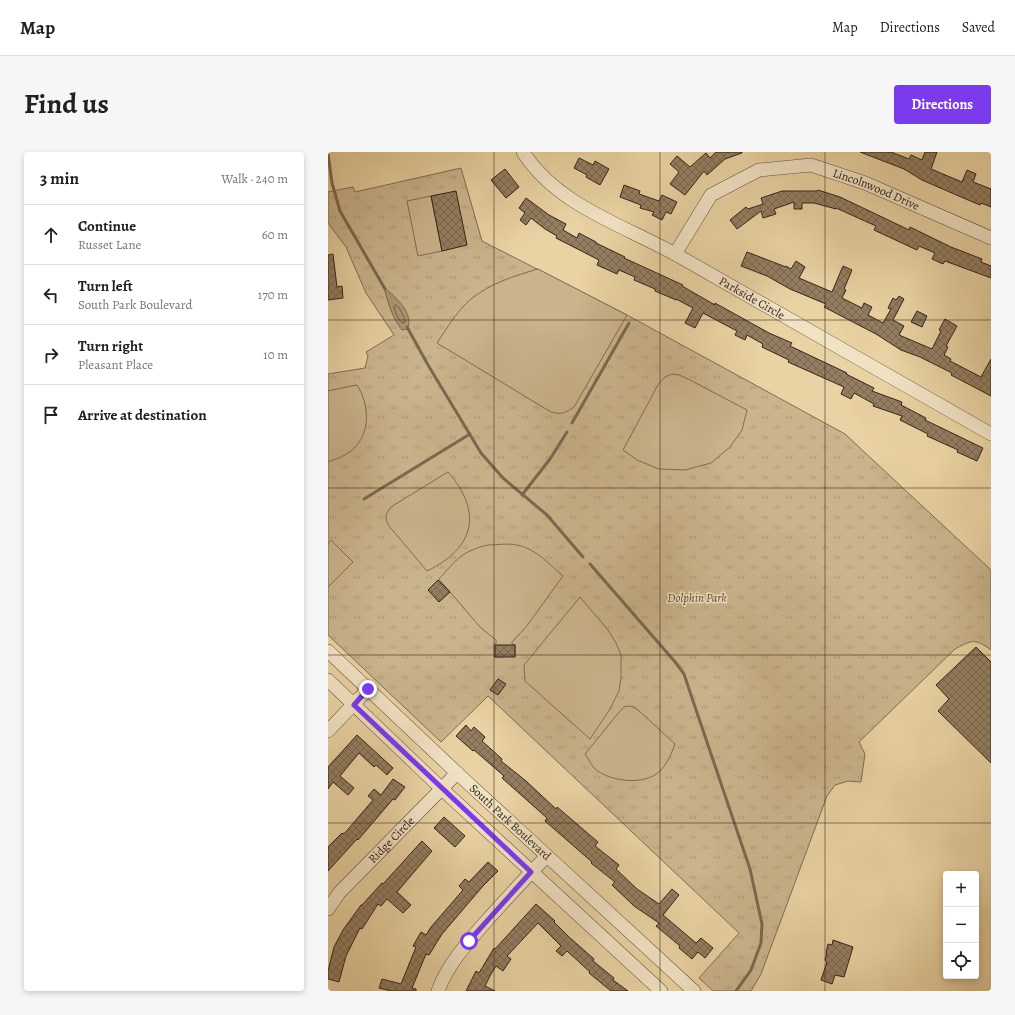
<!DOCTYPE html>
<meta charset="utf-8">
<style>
:root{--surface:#fff;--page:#f6f6f6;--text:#202124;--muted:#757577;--line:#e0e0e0;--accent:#7c3aed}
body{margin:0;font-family:Alegreya,serif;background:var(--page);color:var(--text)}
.controls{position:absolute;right:12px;bottom:12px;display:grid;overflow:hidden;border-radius:4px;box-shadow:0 2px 6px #0003}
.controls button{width:36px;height:36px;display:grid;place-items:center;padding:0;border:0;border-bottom:1px solid var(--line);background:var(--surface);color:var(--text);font:20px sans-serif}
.stop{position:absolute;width:12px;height:12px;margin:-9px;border:3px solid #7c3aed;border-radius:50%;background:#fff}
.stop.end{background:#7c3aed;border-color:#fff;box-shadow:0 1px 4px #0008}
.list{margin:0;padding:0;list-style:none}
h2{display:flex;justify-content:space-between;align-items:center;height:52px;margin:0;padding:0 16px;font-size:17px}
h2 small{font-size:13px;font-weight:400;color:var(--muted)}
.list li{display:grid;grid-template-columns:26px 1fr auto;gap:12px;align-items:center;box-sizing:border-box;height:60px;padding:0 16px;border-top:1px solid var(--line)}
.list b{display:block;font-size:15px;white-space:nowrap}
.list p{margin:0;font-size:13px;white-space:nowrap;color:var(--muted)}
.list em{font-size:13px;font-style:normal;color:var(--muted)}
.icon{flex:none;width:22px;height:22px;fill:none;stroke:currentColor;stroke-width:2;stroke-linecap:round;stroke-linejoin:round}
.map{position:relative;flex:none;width:663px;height:839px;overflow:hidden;border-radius:4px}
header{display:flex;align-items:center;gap:24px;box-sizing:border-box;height:56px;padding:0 20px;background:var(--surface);border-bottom:1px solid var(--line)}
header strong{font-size:19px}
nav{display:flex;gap:22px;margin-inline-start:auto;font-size:14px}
.intro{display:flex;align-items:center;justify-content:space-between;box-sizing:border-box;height:96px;padding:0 24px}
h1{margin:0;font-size:28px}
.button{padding:10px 18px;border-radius:4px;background:var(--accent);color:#fff;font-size:14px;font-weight:700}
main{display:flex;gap:24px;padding:0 24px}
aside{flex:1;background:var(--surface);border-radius:4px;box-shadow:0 2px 6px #0003}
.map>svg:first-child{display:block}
.park{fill:url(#park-tufts);stroke:#806c53}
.garden{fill:#cab48c;stroke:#806c53}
.water{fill:#ac9674;stroke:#7c6850}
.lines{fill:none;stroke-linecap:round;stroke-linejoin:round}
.shore{stroke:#705c47;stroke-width:1}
.stream{stroke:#7c6850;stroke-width:3}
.building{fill:url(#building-cross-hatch);stroke:#35231a}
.minor-casing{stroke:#624f3c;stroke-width:14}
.minor{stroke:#f1e2c3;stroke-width:13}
.route{stroke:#7c3aed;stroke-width:5}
.grid{fill:none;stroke:#35231a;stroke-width:1;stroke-opacity:0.55}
.labels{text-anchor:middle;stroke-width:3;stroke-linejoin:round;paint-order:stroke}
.street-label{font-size:12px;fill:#35231a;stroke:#f1e2c3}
.park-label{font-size:12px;font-style:italic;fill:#5a4736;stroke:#f1e2c3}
</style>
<header>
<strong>Map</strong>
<nav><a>Map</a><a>Directions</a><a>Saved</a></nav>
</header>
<div class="intro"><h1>Find us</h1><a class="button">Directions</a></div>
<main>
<aside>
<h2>3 min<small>Walk · 240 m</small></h2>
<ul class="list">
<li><svg class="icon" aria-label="ahead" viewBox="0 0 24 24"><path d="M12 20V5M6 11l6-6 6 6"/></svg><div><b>Continue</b><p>Russet Lane</p></div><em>60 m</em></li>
<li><svg class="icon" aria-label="left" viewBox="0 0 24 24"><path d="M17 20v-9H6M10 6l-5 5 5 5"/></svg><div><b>Turn left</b><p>South Park Boulevard</p></div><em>170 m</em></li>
<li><svg class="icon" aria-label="right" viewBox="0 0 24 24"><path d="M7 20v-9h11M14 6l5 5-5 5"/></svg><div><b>Turn right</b><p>Pleasant Place</p></div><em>10 m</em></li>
<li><svg class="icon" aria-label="arrive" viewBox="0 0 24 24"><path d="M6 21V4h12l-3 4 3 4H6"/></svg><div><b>Arrive at destination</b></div></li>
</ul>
</aside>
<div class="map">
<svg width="663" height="839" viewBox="0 0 663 839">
<defs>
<pattern id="park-tufts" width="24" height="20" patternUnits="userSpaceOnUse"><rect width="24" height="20" fill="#cab48c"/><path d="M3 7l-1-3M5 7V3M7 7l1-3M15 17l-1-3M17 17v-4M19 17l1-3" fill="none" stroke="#ae9a78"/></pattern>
<pattern id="building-cross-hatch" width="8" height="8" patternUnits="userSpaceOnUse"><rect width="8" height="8" fill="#937e61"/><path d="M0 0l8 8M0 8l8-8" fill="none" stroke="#79674f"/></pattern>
</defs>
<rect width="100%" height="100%" fill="#e9d2a3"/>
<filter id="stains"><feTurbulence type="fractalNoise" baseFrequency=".005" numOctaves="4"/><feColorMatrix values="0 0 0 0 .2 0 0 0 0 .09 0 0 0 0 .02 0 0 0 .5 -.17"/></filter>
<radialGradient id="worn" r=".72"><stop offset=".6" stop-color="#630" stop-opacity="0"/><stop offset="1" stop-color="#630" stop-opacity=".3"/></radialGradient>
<path class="park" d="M133,16L154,89L299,163L517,282L663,418V498C647,486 644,488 627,497L531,590L537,602L533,630L520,629L507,633L499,644L433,822L423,839H385L371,826L411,781L160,544L113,590L0,483V222L37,216L40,204L38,200L66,183L38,141L18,95L0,71V40L25,35L27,40Z"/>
<g class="garden">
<polygon points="103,44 114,99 90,104 79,49"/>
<path d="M210,117L299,163L246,255C238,261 232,263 223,260L109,191C119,176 129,159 143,147C163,131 186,124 210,117Z"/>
<polygon points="344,222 351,223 360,227 419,258 414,278 402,295 383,311 357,318 331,317 309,308 295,298 331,231 337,225"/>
<path d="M29,233C42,253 43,283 23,299C17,304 8,307 0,310V239Z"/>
<path d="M120,320C155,360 147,396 99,419L61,374C56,365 57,360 66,353Z"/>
<polygon points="3,388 25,410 0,435 0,392"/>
<path d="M160,393C169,393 180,391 189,393C207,396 221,412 235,424L198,475L184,490V492L187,493V504L166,505V492H168V488L152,475L111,427C128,408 134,399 160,393Z"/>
<polygon points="252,445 280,478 288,491 293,503 293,526 291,539 282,557 262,587 197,529 196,513"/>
<path d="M301,554L305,555L310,558L347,592C343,602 340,611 332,619C317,634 281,630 266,616C263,612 260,606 257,602L292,559L296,555Z"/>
</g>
<path class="water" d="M56,135C68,146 85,159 80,177L74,178C64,165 60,151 56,135Z"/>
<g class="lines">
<path class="shore" d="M68,153C73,157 75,163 77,169L76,171C70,170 68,161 66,155Z"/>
<g class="stream">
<polyline points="0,2 4,31 12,59 57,137"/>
<polyline points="79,175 100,213 153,301 175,326 219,363 255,405"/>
<polyline points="244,271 301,171"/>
<polyline points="194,343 222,307 239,280"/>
<polyline points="36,347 142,282"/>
<polyline points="262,412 348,511 356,522 363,543 422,717 434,772 433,791 423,818 408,839"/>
</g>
</g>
<g class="building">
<polygon points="388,0 414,0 414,1 397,7 379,23 376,19 357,43 342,32 351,20 342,12 349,4 362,15 378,1 382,6"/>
<polygon points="532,0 563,0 581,7 583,3 594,8 597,0 609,0 603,17 634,30 639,18 648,22 645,30 663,37 663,55 653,51 652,53 633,45 594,28 576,17"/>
<polygon points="251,6 265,13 267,9 281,17 272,33 258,25 259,23 246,16"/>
<polygon points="177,17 191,35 178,46 163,28"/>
<polygon points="296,33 312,39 311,42 331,49 334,43 349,50 343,62 338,60 334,68 324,63 326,60 312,56 313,53 292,45"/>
<polygon points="490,38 512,45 575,75 581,78 582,75 623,95 654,107 653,110 663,114 663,126 617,109 615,112 604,107 607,101 591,94 589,98 561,85 546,78 548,74 508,56 508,57 486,51 474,51 474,57 466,57 466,50 446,57 448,62 435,66 433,59 409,77 402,68 418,55 420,57 435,52 433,46 454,39 489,39"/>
<polygon points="128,39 139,93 114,99 103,44"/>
<polygon points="198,46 221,63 238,72 235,78 249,86 251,81 268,90 268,91 297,105 296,106 355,133 354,134 387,153 387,151 441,181 464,191 462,194 519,221 518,222 546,236 544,239 574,250 573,253 598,266 597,268 655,296 649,309 629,300 630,298 599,284 600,282 572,268 574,264 545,254 546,252 526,241 523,247 513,242 516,235 460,210 461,208 434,195 435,192 419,183 417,188 407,183 409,179 375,161 367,176 357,171 365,156 348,147 348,148 327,139 327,137 306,128 307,125 291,118 289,122 269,113 271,108 228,86 229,84 217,77 203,66 198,73 192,68 197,61 191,56"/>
<polygon points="419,100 458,115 458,114 463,117 468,109 477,115 471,126 504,140 515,114 524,118 516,137 518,138 514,146 534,156 536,151 544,155 540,163 555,171 563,157 560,156 565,146 568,148 571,144 576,147 565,168 576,174 571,183 604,197 613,179 611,178 617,167 629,174 618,194 620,195 616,203 623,207 622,209 653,225 663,207 663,244 623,223 624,221 592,205 573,198 548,182 496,155 498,152 462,137 439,124 413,114"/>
<polygon points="5,102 9,135 14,134 15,146 0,148 0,103"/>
<polygon points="589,159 599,164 594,175 583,170"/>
<polygon points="110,428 122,440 111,450 100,438"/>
<rect x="167" y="493" width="20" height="12"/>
<polygon points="648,495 663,510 663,611 610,559 621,547 608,533"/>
<polygon points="170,527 178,532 170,543 162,538"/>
<polygon points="138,573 143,579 146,575 157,585 154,589 174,607 173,609 198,629 228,657 229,655 270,690 267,694 291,713 288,717 309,737 331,752 344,737 351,743 335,763 368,791 373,786 385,796 377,806 370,800 364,807 351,796 352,794 328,774 331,771 306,754 284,733 287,730 263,711 264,710 217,669 219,666 174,626 176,624 146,598 145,599 128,584"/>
<polygon points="29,583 65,616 59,623 48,613 46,615 31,601 12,624 26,636 20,643 5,630 0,637 0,615"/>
<polygon points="65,627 77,635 67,648 65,647 30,688 29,687 0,719 0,695 14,681 16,682 45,648 40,644 46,637 53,643"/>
<polygon points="116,665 137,684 127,695 106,676"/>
<polygon points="94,689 104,699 69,740 83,753 75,761 59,747 53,754 50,752 34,777 32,776 18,804 11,830 0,827 0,819 6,795 15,778 33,753 34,753 54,731 55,732"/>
<polygon points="160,710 170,719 155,734 114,782 101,803 98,802 84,836 88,837 88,839 63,839 51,836 54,827 73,832 88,795 85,794 93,780 98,783 103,775 135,738 131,734 137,727 141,730"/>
<polygon points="208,752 227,769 226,770 241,785 266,807 265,809 286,826 285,828 300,839 283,839 261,821 262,820 239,799 234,804 228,799 233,794 210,771 179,804 183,807 175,819 168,814 163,822 157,834 167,839 138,839 148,819 151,821 166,796 167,797"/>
<polygon points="505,788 525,795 516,825 507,823 504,832 493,828 499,810 497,808 499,801 498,801 500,792 504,793"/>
</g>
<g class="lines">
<g class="minor-casing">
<g id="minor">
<path id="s1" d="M195,0C230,55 299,74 354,106C457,165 560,223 663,282"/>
<path id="s2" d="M347,102L383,43L431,18L483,13L537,31L663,86"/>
<path id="s3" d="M0,499L129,621L366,839"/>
<polyline points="0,528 114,637 333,839"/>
<polyline points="0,579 40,537"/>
<path id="s4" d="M0,757L11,741L129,621"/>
<path d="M110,839C120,811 142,788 161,766C180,745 199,724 219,704"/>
</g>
</g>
<use href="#minor" class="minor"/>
</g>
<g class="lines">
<polyline class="route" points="40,537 26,553 203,720 141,789"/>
</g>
<path class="grid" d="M166,0V839M332,0V839M497,0V839M0,168H663M0,336H663M0,503H663M0,671H663"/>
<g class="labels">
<g class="street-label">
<text dy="4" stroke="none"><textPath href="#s2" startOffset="245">Lincolnwood Drive</textPath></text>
<text dy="4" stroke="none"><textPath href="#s1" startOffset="274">Parkside Circle</textPath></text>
<text dy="4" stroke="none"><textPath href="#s3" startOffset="250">South Park Boulevard</textPath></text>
<text dy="4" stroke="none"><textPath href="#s4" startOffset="94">Ridge Circle</textPath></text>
</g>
<g class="park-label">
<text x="369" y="450">Dolphin Park</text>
</g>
</g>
<rect width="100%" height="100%" filter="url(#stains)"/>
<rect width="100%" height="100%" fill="url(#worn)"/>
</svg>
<div class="controls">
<button>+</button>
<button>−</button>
<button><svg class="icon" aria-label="locate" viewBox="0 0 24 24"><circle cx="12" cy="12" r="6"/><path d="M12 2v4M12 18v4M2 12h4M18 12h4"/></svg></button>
</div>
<div class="stop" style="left:141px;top:789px"></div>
<div class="stop end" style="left:40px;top:537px"></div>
</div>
</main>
